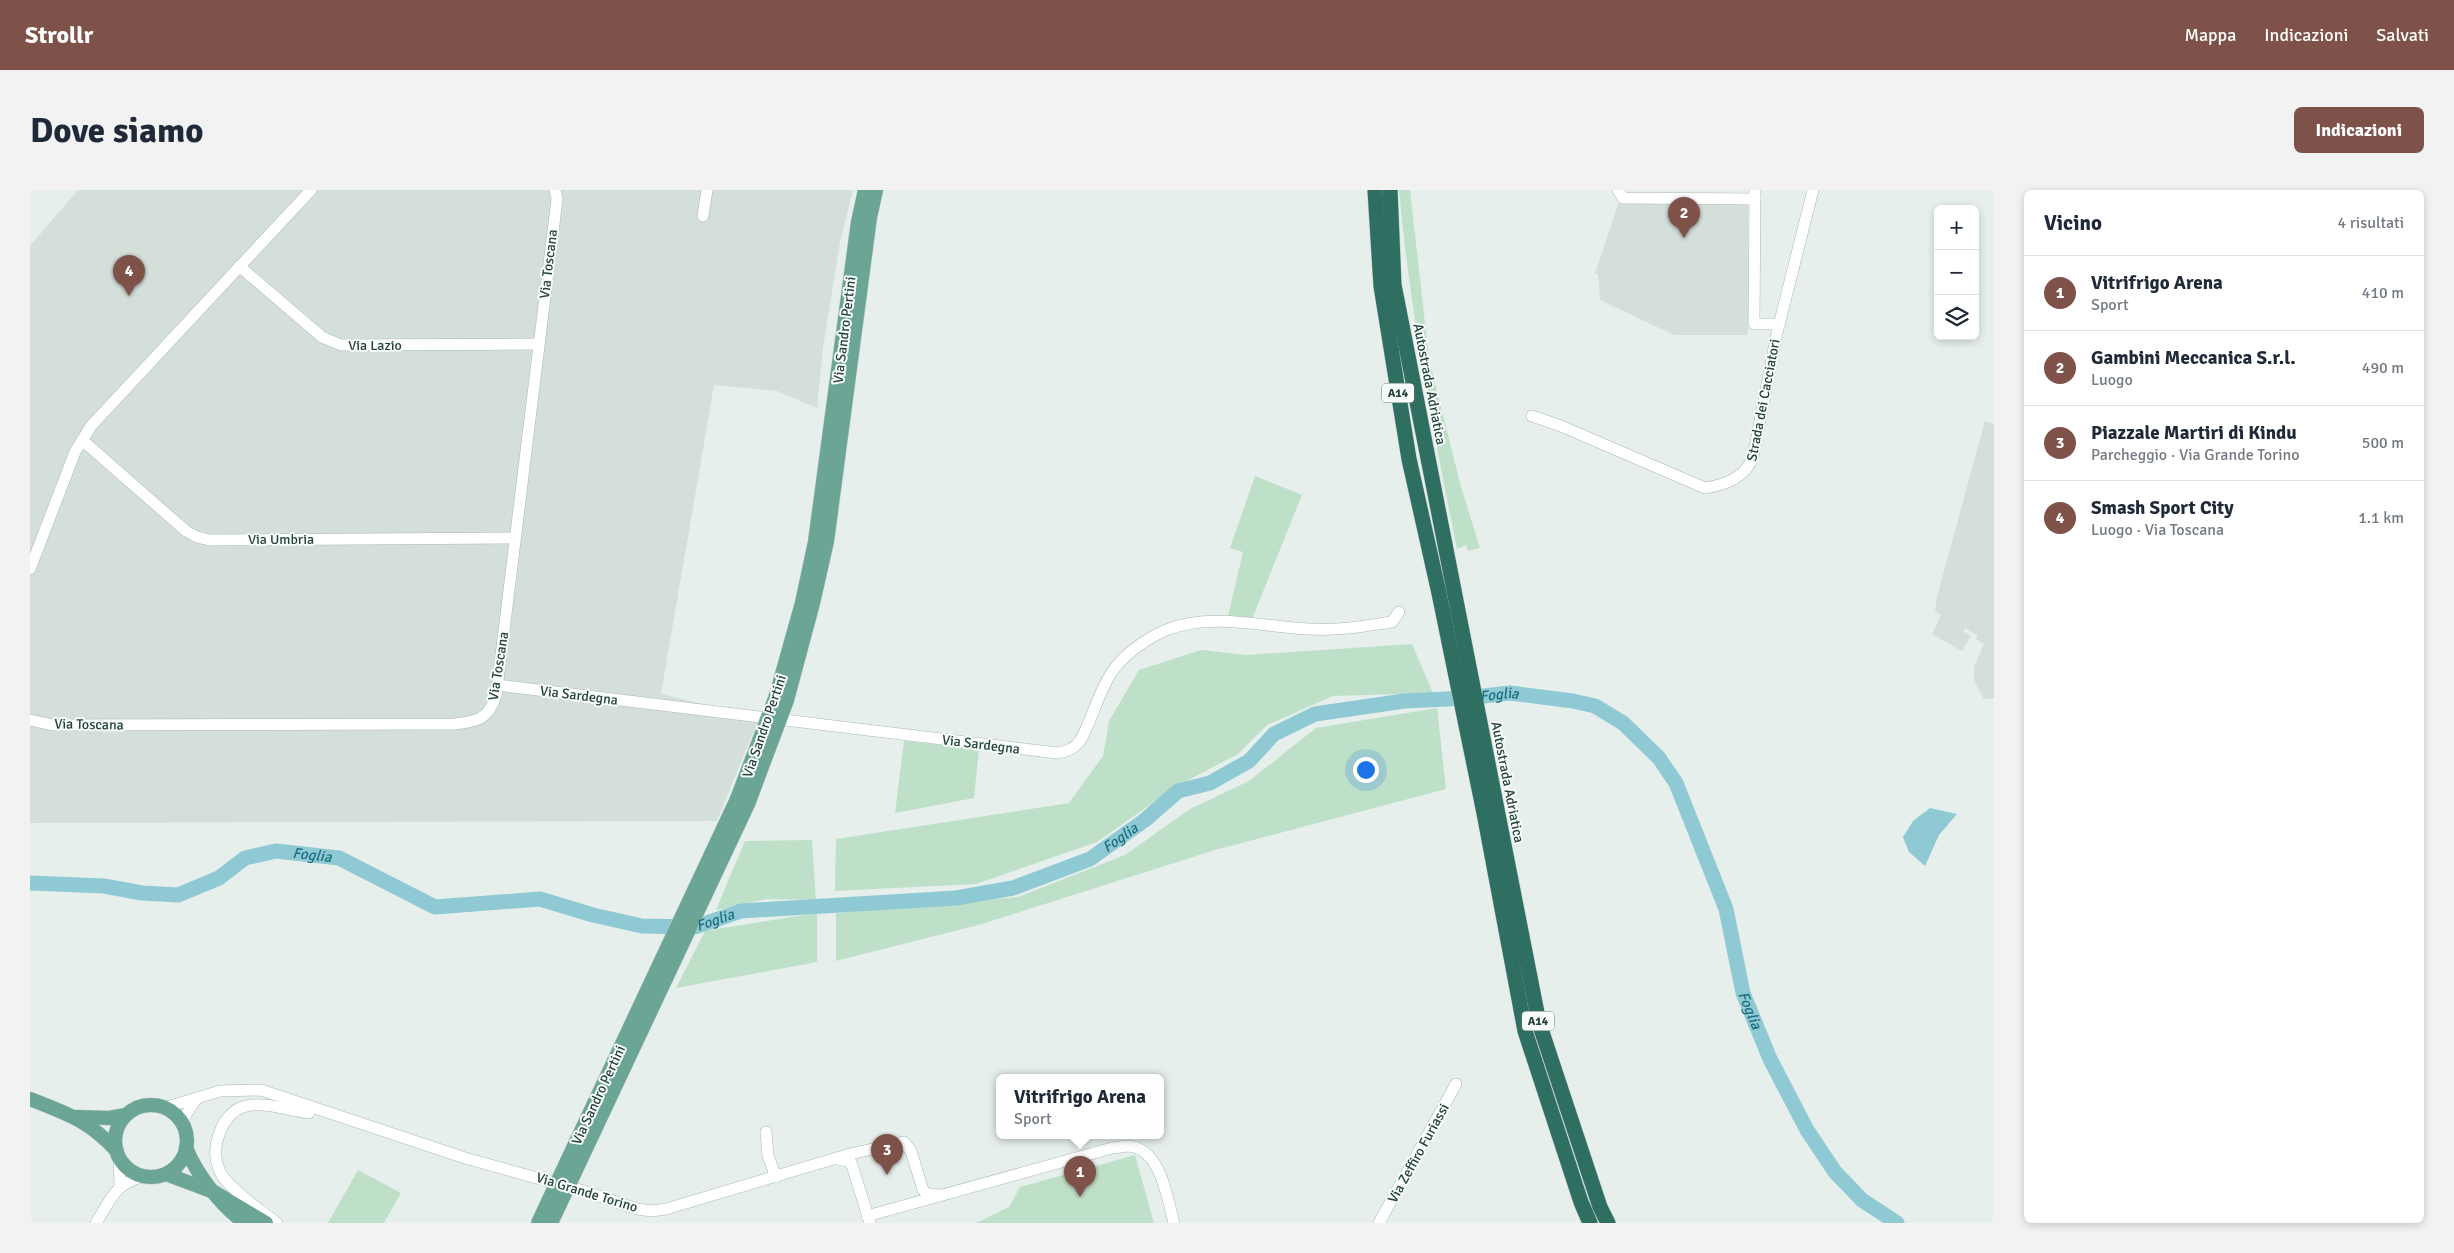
<!DOCTYPE html>
<html lang="it">
<meta charset="utf-8">
<style>
:root{--surface:#fff;--page:#f2f2f3;--text:#1f2937;--muted:#747a83;--line:#e0e1e3;--accent:#7f5249}
body{margin:0;font-family:Signika,sans-serif;background:var(--page);color:var(--text)}
.controls{position:absolute;right:15px;top:15px;display:grid;overflow:hidden;border-radius:8px;box-shadow:0 2px 8px #0003}
.controls button{width:45px;height:45px;display:grid;place-items:center;padding:0;border:0;border-bottom:1px solid var(--line);background:var(--surface);color:var(--text);font:25px sans-serif}
.you{position:absolute;left:1335px;top:579px;width:18px;height:18px;margin:-12px;border:4px solid #fff;border-radius:50%;background:#1a73e8;box-shadow:0 0 0 8px #1a73e833}
.badge{display:grid;place-items:center;width:32px;height:32px;border-radius:50%;background:var(--accent);color:#fff;font-size:16px;font-weight:700}
.pin{position:absolute;translate:-50% -41px;filter:drop-shadow(0 1px 2px #0008)}
.pin::after{content:'';position:absolute;top:26px;width:18px;height:15px;background:inherit;clip-path:polygon(0 0,100% 0,50% 100%)}
.popup{position:absolute;left:966px;top:884px;width:168px;height:65px;box-sizing:border-box;display:grid;place-content:center;border-radius:8px;background:var(--surface);filter:drop-shadow(0 1px 4px #0005);font-size:16px;white-space:nowrap;color:var(--muted)}
.popup b{font-size:19px;color:var(--text)}
.popup::after{content:'';position:absolute;left:50%;top:100%;margin-left:-10px;border:10px solid transparent;border-top-color:var(--surface)}
.list{margin:0;padding:0;list-style:none}
h2{display:flex;justify-content:space-between;align-items:center;height:65px;margin:0;padding:0 20px;font-size:21px}
h2 small{font-size:16px;font-weight:400;color:var(--muted)}
.list li{display:grid;grid-template-columns:32px 1fr auto;gap:15px;align-items:center;box-sizing:border-box;height:75px;padding:0 20px;border-top:1px solid var(--line)}
.list b{display:block;font-size:19px;white-space:nowrap}
.list p{margin:0;font-size:16px;white-space:nowrap;color:var(--muted)}
.list em{font-size:16px;font-style:normal;color:var(--muted)}
.icon{flex:none;width:28px;height:28px;fill:none;stroke:currentColor;stroke-width:2;stroke-linecap:round;stroke-linejoin:round}
.map{position:relative;flex:none;width:1964px;height:1033px;overflow:hidden;border-radius:8px}
header{display:flex;align-items:center;gap:30px;box-sizing:border-box;height:70px;padding:0 25px;background:var(--accent);color:#fff}
header strong{font-size:24px}
nav{display:flex;gap:28px;margin-inline-start:auto;font-size:18px}
.intro{display:flex;align-items:center;justify-content:space-between;box-sizing:border-box;height:120px;padding:0 30px}
h1{margin:0;font-size:35px}
.button{padding:12px 22px;border-radius:8px;background:var(--accent);color:#fff;font-size:18px;font-weight:700}
main{display:flex;gap:30px;padding:0 30px}
aside{flex:1;background:var(--surface);border-radius:8px;box-shadow:0 2px 8px #0003}
.map>svg:first-child{display:block}
.built{fill:#d4dfda}
.green{fill:#bfe0c8}
.water{fill:#8ec9d4}
.lines{fill:none;stroke-linecap:round;stroke-linejoin:round}
.river{stroke:#8ec9d4;stroke-width:15}
.minor-casing{stroke:#a8b8b2;stroke-width:12}
.major-casing{stroke:#c2cac8;stroke-width:15}
.highway-casing{stroke:#c2cac8;stroke-width:16}
.minor{stroke:#fff;stroke-width:11}
.major{stroke:#6aa596;stroke-width:14}
.highway{stroke:#2f6f62;stroke-width:15}
.major-bridge-casing{stroke:#c2cac8;stroke-width:15;stroke-linecap:butt}
.major-bridge{stroke:#6aa596;stroke-width:14}
.labels{text-anchor:middle;stroke-width:4;stroke-linejoin:round;paint-order:stroke}
.shield{fill:#f7fbf9;stroke:#637a73;stroke-width:1}
.shield-label{font-size:12px;font-weight:bold;fill:#24423a}
.street-label{font-size:14px;fill:#24423a;stroke:#f7fbf9}
.water-label{font-size:15px;font-style:italic;fill:#1c6f80;stroke:#f7fbf9}
</style>
<header>
<strong>Strollr</strong>
<nav><a>Mappa</a><a>Indicazioni</a><a>Salvati</a></nav>
</header>
<div class="intro"><h1>Dove siamo</h1><a class="button">Indicazioni</a></div>
<main>
<div class="map">
<svg width="1964" height="1033" viewBox="0 0 1964 1033">
<rect width="100%" height="100%" fill="#e6efeb"/>
<g class="built">
<polygon points="48,0 823,0 810,52 793,158 787,218 747,201 684,195 631,504 688,518 731,523 687,631 0,633 0,56"/>
<polygon points="1589,12 1718,15 1718,145 1644,145 1570,110 1568,84 1565,83"/>
<polygon points="1955,231 1964,234 1964,508 1954,509 1944,491 1944,477 1954,454 1946,449 1948,446 1935,438 1933,441 1941,446 1932,461 1902,444 1911,425 1905,421 1907,407"/>
</g>
<g class="green">
<path d="M1369,0H1380L1399,169L1431,297L1450,358L1438,361L1436,355L1427,359C1403,240 1380,121 1369,0Z"/>
<polygon points="1225,286 1272,305 1222,429 1198,426 1213,362 1200,358"/>
<polygon points="1382,454 1403,503 1303,506 1237,535 1208,564 1164,587 1131,607 1067,652 946,694 805,701 806,649 1039,613 1073,566 1079,531 1109,480 1171,460 1217,465"/>
<polygon points="1407,518 1416,599 1185,660 952,734 806,771 806,723 988,707 1095,665 1160,619 1219,591 1286,538"/>
<polygon points="874,551 949,559 944,608 865,623"/>
<polygon points="782,650 786,710 736,709 686,720 715,651"/>
<polygon points="787,723 787,772 646,798 675,741"/>
<polygon points="1105,965 1124,1033 946,1033 979,1017 990,997"/>
<polygon points="328,980 371,1003 354,1033 298,1033"/>
</g>
<polygon class="water" points="1900,618 1927,624 1909,645 1895,676 1879,662 1873,647 1883,631"/>
<g class="lines">
<path class="river" id="s1" d="M0,693L74,696L112,703L148,705L189,688L215,668L246,661L309,668L405,717L510,709L563,725L612,736L665,737L711,721L926,708L983,698L1060,669L1115,630L1148,601L1180,593L1219,571L1244,544L1285,524L1374,511L1437,508L1480,503L1543,511L1565,516L1593,533L1629,568L1646,593L1696,719L1713,803L1740,869L1777,940L1805,982L1832,1010L1867,1033"/>
<g class="minor-casing">
<g id="minor">
<polyline points="1588,0 1593,8 1725,9"/>
<polyline points="1725,0 1724,134 1750,134"/>
<polyline points="673,26 677,0"/>
<polyline points="209,76 292,147 311,155 508,154"/>
<path d="M1502,226L1531,236L1675,298C1695,295 1716,287 1723,267L1747,143L1783,0"/>
<polyline points="52,250 156,341 167,347 179,350 485,348"/>
<polyline points="0,379 45,262 61,236 281,0"/>
<path d="M467,495L1027,563C1036,562 1044,559 1050,551C1062,531 1067,504 1082,482C1094,464 1116,449 1136,440C1181,422 1233,437 1279,439C1308,441 1334,436 1362,432L1369,422"/>
<path d="M0,530L23,535L424,534C447,531 458,530 466,506L527,9L525,0"/>
<polyline points="134,918 190,901 231,900 435,968 554,1001 607,1019 622,1021 636,1019 820,964 874,952 881,961 893,1000 898,1004 910,1005"/>
<polyline points="151,932 167,908"/>
<polyline points="736,942 738,966 746,987"/>
<polyline points="89,966 90,995"/>
<polyline points="807,969 821,972 840,1033"/>
<path d="M837,1026L1082,958C1087,958 1093,956 1098,956C1131,958 1137,1008 1144,1033"/>
<path d="M66,1033C82,1008 83,995 114,986"/>
<path d="M247,1033C230,1019 208,1006 194,988C186,978 184,963 187,951C201,897 242,918 279,923"/>
<polyline points="1349,1033 1426,894"/>
</g>
</g>
<g class="major-casing">
<g id="major">
<polyline points="746,506 772,413 785,352 828,32 835,0"/>
<polyline points="757,510 783,413 797,351 840,27 846,0"/>
<path d="M0,909C38,924 58,930 87,961"/>
<circle cx="121" cy="951" r="36"/>
<polyline points="47,927 79,928 96,925"/>
<path d="M156,958C167,985 191,1016 215,1033"/>
<polyline points="136,984 184,1002 236,1033"/>
</g>
</g>
<g class="highway-casing">
<g id="highway">
<polyline points="1345,0 1351,96 1379,269 1409,403 1454,623 1495,841 1551,1012 1560,1033"/>
<polyline points="1360,0 1364,95 1509,833 1570,1017 1578,1033"/>
</g>
</g>
<use href="#minor" class="minor"/>
<use href="#major" class="major"/>
<use href="#highway" class="highway"/>
<g class="major-bridge-casing">
<g id="major-bridge">
<polyline points="508,1033 707,609 746,506"/>
<polyline points="521,1033 718,614 757,510"/>
</g>
</g>
<use href="#major-bridge" class="major-bridge"/>
</g>
<g class="labels">
<g class="shield">
<rect x="1352" y="193.5" width="32" height="19" rx="4"/>
<rect x="1492" y="821.5" width="32" height="19" rx="4"/>
</g>
<g class="shield-label">
<text x="1368" y="207">A14</text>
<text x="1508" y="835">A14</text>
</g>
<g class="street-label">
<text transform="translate(518 74) rotate(-83)" y="5">Via Toscana</text>
<text transform="translate(814 140) rotate(-83)" y="5">Via Sandro Pertini</text>
<text x="345" y="160">Via Lazio</text>
<text transform="translate(1400 194) rotate(79)" y="5">Autostrada Adriatica</text>
<text transform="translate(1733 210) rotate(-79)" y="5">Strada dei Cacciatori</text>
<text x="251" y="354">Via Umbria</text>
<text transform="translate(468 476) rotate(-81)" y="5">Via Toscana</text>
<text transform="translate(549 505) rotate(7)" y="5">Via Sardegna</text>
<text transform="translate(59 534) rotate(1)" y="5">Via Toscana</text>
<text transform="translate(734 536) rotate(-71)" y="5">Via Sandro Pertini</text>
<text transform="translate(951 554) rotate(7)" y="5">Via Sardegna</text>
<text transform="translate(1478 592) rotate(79)" y="5">Autostrada Adriatica</text>
<text transform="translate(568 905) rotate(-65)" y="5">Via Sandro Pertini</text>
<text transform="translate(1388 963) rotate(-61)" y="5">Via Zeffiro Furiassi</text>
<text transform="translate(557 1002) rotate(17)" y="5">Via Grande Torino</text>
</g>
<g class="water-label">
<text dy="5" stroke="none"><textPath href="#s1" startOffset="1554">Foglia</textPath></text>
<text dy="5" stroke="none"><textPath href="#s1" startOffset="1134">Foglia</textPath></text>
<text dy="5" stroke="none"><textPath href="#s1" startOffset="294">Foglia</textPath></text>
<text dy="5" stroke="none"><textPath href="#s1" startOffset="714">Foglia</textPath></text>
<text dy="5" stroke="none"><textPath href="#s1" startOffset="2004">Foglia</textPath></text>
</g>
</g>
</svg>
<div class="controls">
<button>+</button>
<button>−</button>
<button><svg class="icon" aria-label="layers" viewBox="0 0 24 24"><path d="M12 4l9 5-9 5-9-5zM3 14l9 5 9-5"/></svg></button>
</div>
<div class="you"></div>
<div class="pin badge" style="left:1050px;top:1007px">1</div>
<div class="popup"><b>Vitrifrigo Arena</b>Sport</div>
<div class="pin badge" style="left:1654px;top:48px">2</div>
<div class="pin badge" style="left:857px;top:985px">3</div>
<div class="pin badge" style="left:99px;top:106px">4</div>
</div>
<aside>
<h2>Vicino<small>4 risultati</small></h2>
<ul class="list">
<li><span class="badge">1</span><div><b>Vitrifrigo Arena</b><p>Sport</p></div><em>410 m</em></li>
<li><span class="badge">2</span><div><b>Gambini Meccanica S.r.l.</b><p>Luogo</p></div><em>490 m</em></li>
<li><span class="badge">3</span><div><b>Piazzale Martiri di Kindu</b><p>Parcheggio · Via Grande Torino</p></div><em>500 m</em></li>
<li><span class="badge">4</span><div><b>Smash Sport City</b><p>Luogo · Via Toscana</p></div><em>1.1 km</em></li>
</ul>
</aside>
</main>
